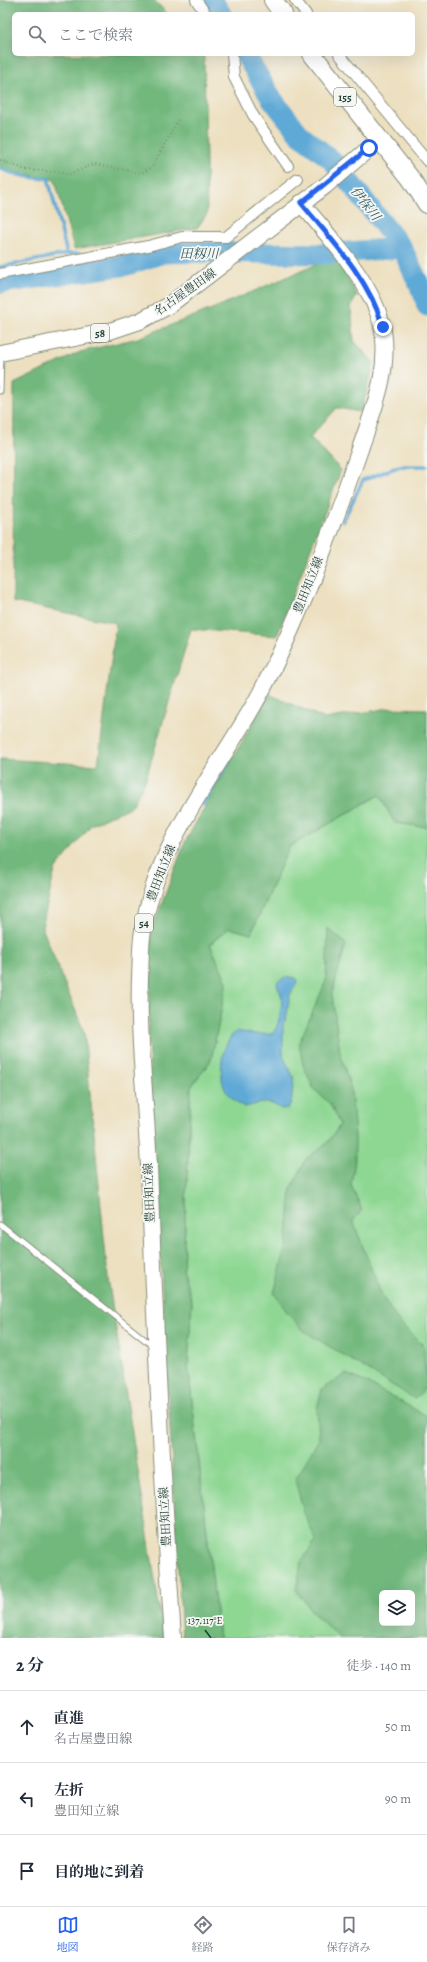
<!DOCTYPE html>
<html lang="ja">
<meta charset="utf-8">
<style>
:root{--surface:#fff;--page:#f6f6f7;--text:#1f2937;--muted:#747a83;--line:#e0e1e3;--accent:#2563eb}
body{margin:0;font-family:Alegreya,"Noto Serif JP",serif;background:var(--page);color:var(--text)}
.controls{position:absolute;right:12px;bottom:12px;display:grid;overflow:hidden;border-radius:6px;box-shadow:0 4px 16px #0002}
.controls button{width:36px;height:36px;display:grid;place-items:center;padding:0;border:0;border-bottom:1px solid var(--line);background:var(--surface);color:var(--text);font:20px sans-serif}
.stop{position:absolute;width:12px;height:12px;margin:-9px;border:3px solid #2563eb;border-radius:50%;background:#fff}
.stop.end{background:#2563eb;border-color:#fff;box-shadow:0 1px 4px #0008}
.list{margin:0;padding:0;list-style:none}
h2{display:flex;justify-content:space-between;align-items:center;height:52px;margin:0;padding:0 16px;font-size:17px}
h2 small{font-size:13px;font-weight:400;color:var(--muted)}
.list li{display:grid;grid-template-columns:26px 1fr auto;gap:12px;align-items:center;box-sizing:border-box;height:72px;padding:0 16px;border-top:1px solid var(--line)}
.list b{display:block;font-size:15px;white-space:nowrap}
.list p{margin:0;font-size:13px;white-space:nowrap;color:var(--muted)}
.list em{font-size:13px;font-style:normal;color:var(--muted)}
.icon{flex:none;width:22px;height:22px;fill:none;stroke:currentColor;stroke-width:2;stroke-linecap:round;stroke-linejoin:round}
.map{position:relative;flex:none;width:427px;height:1638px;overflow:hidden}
.search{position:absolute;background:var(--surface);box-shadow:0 4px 16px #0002;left:12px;right:12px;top:12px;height:44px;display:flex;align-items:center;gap:10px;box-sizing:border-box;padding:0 14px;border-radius:6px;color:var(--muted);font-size:15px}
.sheet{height:268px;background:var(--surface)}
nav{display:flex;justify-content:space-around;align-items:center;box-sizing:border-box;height:56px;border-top:1px solid var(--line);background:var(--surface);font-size:11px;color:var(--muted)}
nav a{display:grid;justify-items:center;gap:2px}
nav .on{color:var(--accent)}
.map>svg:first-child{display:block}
.green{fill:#8ed793;stroke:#568a64;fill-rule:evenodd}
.forest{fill:#72b87d;stroke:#487a58;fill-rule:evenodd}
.water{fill:#5ea9d6;stroke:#3e7385}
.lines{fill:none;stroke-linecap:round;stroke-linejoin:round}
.stream{stroke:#5ea9d6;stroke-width:3.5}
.river{stroke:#5ea9d6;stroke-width:21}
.lane-casing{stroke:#868e7a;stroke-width:7}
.street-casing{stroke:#868e7a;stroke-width:12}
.primary-casing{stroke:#868e7a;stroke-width:18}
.highway-casing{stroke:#868e7a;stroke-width:20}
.path{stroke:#868e7a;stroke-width:2;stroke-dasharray:1 3;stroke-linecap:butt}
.lane{stroke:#fff;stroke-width:5}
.street{stroke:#fff;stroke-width:10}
.primary{stroke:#fff;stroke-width:16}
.highway{stroke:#fff;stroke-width:18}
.route{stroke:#2563eb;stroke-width:5}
.ticks{fill:none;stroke:#1f3d34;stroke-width:1.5}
.labels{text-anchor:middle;stroke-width:3.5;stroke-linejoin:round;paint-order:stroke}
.shield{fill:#f6f6f2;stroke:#60746d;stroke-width:1}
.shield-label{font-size:11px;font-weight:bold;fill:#1f3d34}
.street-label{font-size:12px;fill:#1f3d34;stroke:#f6f6f2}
.water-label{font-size:13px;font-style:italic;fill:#325d65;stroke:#f6f6f2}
.ticks-label{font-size:10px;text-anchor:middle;fill:#1f3d34;stroke:#f6f6f2;stroke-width:3.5;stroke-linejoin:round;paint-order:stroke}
</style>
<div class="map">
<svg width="427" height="1638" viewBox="0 0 427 1638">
<rect width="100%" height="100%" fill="#f6f6f2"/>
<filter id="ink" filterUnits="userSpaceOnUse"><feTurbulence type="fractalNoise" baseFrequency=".025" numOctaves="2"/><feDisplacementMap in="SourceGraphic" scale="8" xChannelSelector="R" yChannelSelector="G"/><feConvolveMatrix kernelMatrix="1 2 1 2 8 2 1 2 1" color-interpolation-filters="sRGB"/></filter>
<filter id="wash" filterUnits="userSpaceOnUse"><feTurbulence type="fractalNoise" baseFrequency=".012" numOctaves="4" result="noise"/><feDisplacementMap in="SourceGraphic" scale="16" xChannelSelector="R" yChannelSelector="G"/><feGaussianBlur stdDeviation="0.9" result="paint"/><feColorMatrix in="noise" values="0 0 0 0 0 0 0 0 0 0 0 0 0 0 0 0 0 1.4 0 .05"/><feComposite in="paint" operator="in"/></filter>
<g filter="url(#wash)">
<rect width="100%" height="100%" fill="#ede0c0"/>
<path class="green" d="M379,795L395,823L427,827V1638H219L188,1365L192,1301L183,1271L191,1087L211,1060L227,982L210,944L229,928L251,934L289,847ZM382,1593H412V1623H382Z"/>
<g class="forest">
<polygon points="0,0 154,0 168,14 14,14 14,54 204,55 207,214 197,228 74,249 55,180 0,169"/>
<polygon points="329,259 340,263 357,295 351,307 354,341 374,363 361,412 337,408 310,437 341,470 277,636 191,629 145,781 132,806 91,825 55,870 42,927 84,1032 108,1278 164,1638 0,1638 0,759 98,765 116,623 13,602 14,384 80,352 138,338 212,309"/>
<polygon points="269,694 325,719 389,708 427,709 427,827 395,823 379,795 289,847 251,934 229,928 210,944 227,982 211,1060 191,1087 183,1271 192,1301 188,1365 219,1638 182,1638 148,1041 151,932 185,842"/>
<path d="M328,928L346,944L332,994L340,1052L351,1089L355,1135V1161L351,1185L362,1210L353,1221L382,1296L399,1322L424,1346C423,1360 427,1372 427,1386L415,1399L304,1331L287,1312L274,1293L286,1246L291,1189L306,1159L327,1143L340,1125L330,1104L313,1088L303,1065L299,1043L326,981Z"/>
<path d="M346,1374L365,1382L427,1416V1638H340L313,1613L296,1590L301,1562L316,1540L304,1513L295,1480L319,1439L317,1408L322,1389ZM382,1593H412V1623H382Z"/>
</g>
<path class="water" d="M285,977L296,978L297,983L290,995L286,1020L283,1023V1056L294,1078L291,1104L288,1108L281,1109C269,1099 259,1104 244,1107C237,1102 227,1096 224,1087C218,1070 222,1041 237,1031L252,1034H272C279,1028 282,1007 282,998C281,992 277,988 277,982Z"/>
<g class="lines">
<g class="stream">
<path d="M0,168C10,174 37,180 48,178L67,254"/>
<polyline points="0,267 67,254 80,254"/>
<polyline points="343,521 363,480 400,466 427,466"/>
<polyline points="203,805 230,759"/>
</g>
<g class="river">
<polyline points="212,0 221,14"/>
<polyline points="245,54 272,99 301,136 331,159 402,248 424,295 427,306"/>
<polyline points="0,283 127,265 163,253 203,252 321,254 402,248"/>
</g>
</g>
</g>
<g filter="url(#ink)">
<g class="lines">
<g class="lane-casing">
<g id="lane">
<polyline points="0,391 1,356"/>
<polyline points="0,1224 154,1347"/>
</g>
</g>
<g class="street-casing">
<g id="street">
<polyline points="196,0 206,14"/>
<polyline points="295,0 306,14"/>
<polyline points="232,54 234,77 253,115 288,166"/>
<polyline points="339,54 427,161"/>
<polyline points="0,274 148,246 182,237 226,237 298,179"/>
</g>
</g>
<g class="primary-casing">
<g id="primary">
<polyline points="0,353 110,331 140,321 168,306 325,186 379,140"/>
<path d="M173,1638C162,1481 155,1324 149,1167C146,1103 138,1040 140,977C141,962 140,946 143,931C156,842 218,771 260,694C299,620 330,534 358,455C372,413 393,367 381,322C371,282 328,235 301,203"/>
</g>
</g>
<g class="highway-casing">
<g id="highway">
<polyline points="273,0 283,14"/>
<polyline points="312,54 411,179 427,204"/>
</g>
</g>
<polyline class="path" points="0,160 26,170 59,172 68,175 94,164 141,173 152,167 178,120"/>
<use href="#lane" class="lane"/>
<use href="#street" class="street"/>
<use href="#primary" class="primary"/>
<use href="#highway" class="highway"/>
</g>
</g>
<g class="lines" filter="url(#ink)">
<path class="route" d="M369,148L301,203C332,240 370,280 383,327"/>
</g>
<path class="ticks" d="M205,1630L211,1638"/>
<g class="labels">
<g class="shield">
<rect x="334" y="88" width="22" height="18" rx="3"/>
<rect x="91" y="324" width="18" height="18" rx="3"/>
<rect x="135" y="914" width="18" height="18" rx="3"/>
</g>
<g class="shield-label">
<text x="345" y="101">155</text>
<text x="100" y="337">58</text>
<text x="144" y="927">54</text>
</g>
<g class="street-label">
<text transform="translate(185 292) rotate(-35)" y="4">名古屋豊田線</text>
<text transform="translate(308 585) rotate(-68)" y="4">豊田知立線</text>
<text transform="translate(161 873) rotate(-69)" y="4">豊田知立線</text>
<text transform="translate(149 1193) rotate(-92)" y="4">豊田知立線</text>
<text transform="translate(165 1517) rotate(-93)" y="4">豊田知立線</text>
</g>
<g class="water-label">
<text transform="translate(366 203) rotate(52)" y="5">伊保川</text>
<text x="199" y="258">田籾川</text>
</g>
</g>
<g class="ticks-label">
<text x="205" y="1624">137.117°E</text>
</g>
</svg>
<div class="controls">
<button><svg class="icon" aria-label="layers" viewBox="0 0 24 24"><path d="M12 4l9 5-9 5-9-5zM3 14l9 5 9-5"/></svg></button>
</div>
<div class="stop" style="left:369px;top:148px"></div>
<div class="stop end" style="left:383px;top:327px"></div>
<div class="search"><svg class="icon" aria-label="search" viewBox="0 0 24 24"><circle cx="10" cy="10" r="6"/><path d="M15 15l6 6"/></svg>ここで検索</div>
</div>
<section class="sheet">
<h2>2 分<small>徒歩 · 140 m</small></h2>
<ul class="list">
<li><svg class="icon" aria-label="ahead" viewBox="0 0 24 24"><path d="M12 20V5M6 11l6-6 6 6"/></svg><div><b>直進</b><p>名古屋豊田線</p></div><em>50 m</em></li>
<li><svg class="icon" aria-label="left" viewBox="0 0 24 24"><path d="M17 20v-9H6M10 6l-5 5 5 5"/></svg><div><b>左折</b><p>豊田知立線</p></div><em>90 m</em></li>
<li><svg class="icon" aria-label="arrive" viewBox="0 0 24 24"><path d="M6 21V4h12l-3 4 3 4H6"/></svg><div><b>目的地に到着</b></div></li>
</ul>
</section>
<nav>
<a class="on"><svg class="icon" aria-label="map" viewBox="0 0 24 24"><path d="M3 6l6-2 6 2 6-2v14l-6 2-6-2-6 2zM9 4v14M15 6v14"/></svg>地図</a>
<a><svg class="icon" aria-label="directions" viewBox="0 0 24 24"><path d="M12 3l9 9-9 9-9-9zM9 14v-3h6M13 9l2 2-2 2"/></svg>経路</a>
<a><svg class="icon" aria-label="saved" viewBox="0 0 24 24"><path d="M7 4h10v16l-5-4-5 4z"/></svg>保存済み</a>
</nav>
